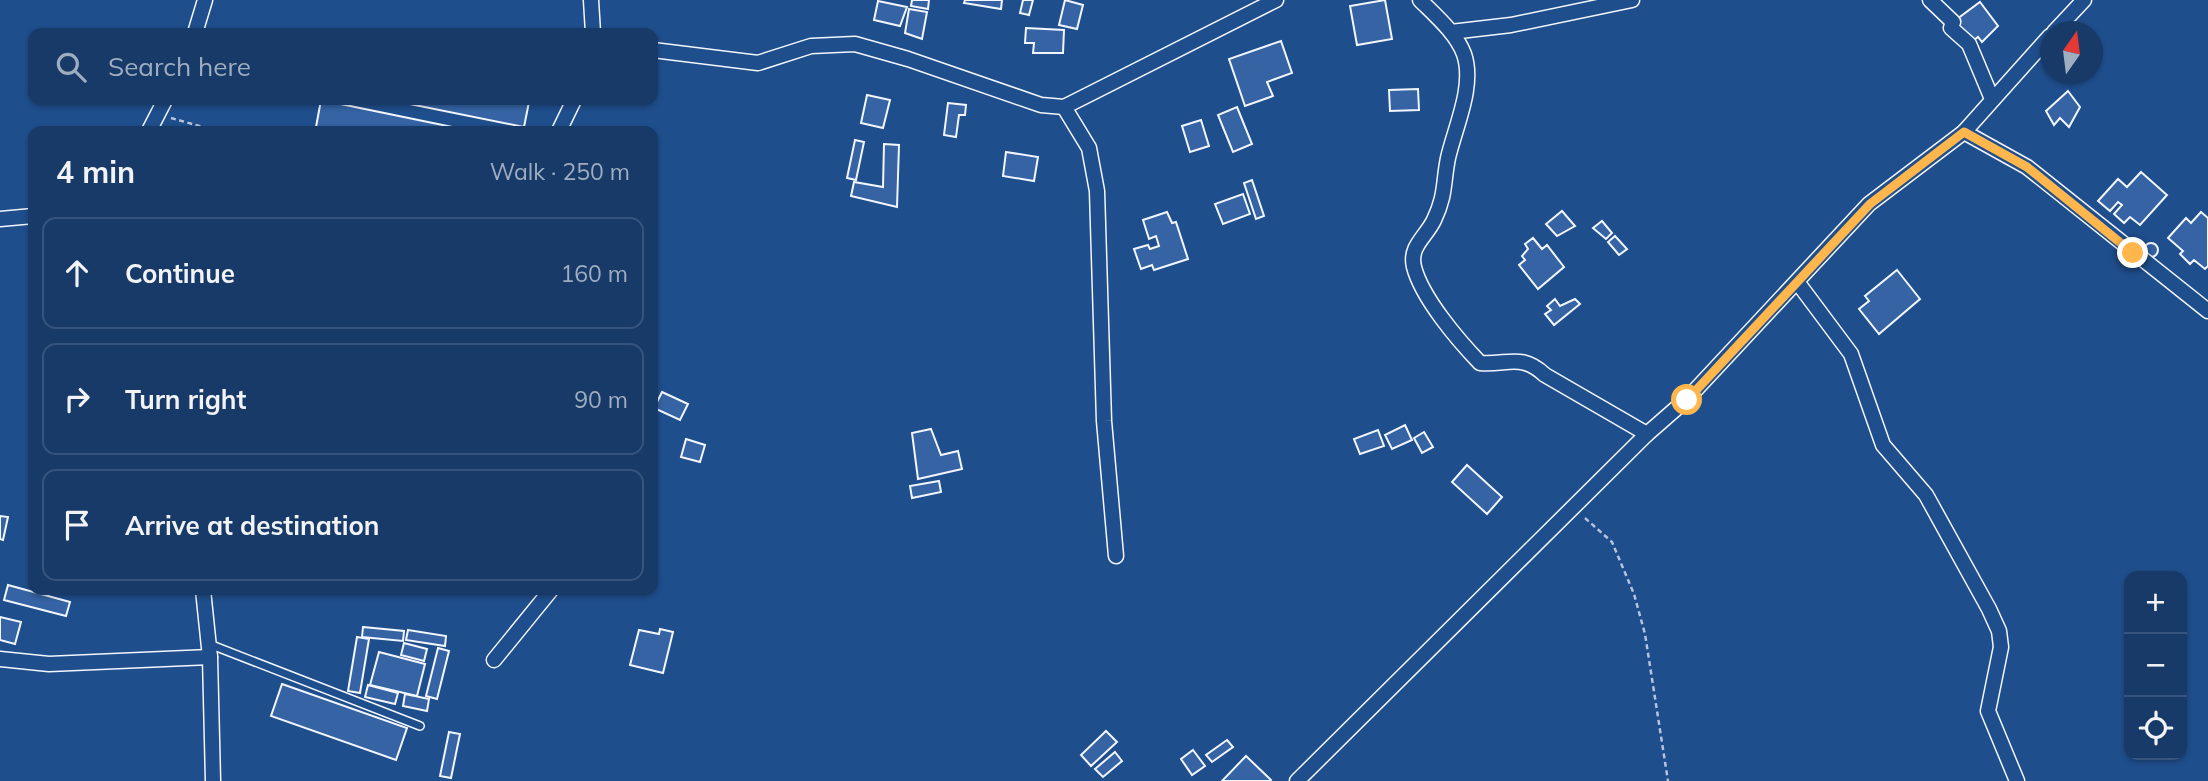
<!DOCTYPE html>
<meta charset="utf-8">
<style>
:root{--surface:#173a69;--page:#244571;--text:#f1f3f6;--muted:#9eadc0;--line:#36547d}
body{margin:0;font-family:Mulish,sans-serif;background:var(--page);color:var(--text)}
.controls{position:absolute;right:21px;bottom:21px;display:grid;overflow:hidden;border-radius:14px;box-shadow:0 2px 5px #0004}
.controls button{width:63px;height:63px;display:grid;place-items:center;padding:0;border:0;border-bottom:2px solid var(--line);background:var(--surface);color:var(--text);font:35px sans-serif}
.compass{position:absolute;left:2040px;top:21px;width:63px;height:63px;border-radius:50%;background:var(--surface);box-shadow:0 2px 5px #0004;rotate:14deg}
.stop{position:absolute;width:21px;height:21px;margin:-16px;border:5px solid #ffb74d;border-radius:50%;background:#fff}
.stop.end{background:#ffb74d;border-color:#fff;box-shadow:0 2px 7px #0008}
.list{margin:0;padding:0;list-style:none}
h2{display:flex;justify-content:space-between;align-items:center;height:91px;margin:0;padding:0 28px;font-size:30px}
h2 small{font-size:23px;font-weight:400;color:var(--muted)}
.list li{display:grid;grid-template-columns:46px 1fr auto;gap:21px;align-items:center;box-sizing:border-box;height:112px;margin:0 14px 14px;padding:0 14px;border:2px solid var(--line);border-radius:14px}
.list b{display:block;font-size:26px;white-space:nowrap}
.list em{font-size:23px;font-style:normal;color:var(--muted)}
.icon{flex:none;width:38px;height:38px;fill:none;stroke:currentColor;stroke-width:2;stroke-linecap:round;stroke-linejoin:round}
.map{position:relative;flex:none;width:2208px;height:781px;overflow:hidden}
.search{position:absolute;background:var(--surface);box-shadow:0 2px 5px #0004;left:28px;top:28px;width:630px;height:77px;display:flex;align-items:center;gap:18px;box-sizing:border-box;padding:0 24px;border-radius:14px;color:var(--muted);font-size:26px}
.panel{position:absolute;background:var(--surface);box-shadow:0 2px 5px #0004;left:28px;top:126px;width:630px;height:469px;border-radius:14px}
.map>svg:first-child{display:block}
.building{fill:#3563a3;stroke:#f2f6ff;stroke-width:2}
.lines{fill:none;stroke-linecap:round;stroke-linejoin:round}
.lane-casing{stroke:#f2f6ff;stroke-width:10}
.street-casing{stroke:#f2f6ff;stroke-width:17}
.path{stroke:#b3c4dc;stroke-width:2.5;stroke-dasharray:5 3.5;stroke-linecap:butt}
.lane{stroke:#1f4e8c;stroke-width:7}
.street{stroke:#1f4e8c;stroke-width:14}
.route{stroke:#ffb74d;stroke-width:9}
</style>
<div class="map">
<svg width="2208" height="781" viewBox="0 0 2208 781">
<rect width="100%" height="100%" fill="#1f4e8c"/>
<g class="building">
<polygon points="912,0 929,0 928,9 911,6"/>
<polygon points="965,0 1002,0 1001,9 964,3"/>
<polygon points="1023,0 1033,0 1029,15 1020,13"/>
<polygon points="1065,0 1083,5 1077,29 1059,25"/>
<polygon points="1385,0 1392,39 1357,45 1350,6"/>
<polygon points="878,1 907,7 900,26 874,20"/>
<polygon points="1980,2 1998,26 1982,42 1978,37 1969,44 1953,22"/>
<polygon points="909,9 927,12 922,39 905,33"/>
<polygon points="1026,28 1064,30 1063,53 1033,53 1034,43 1025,43"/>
<polygon points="1281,41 1292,73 1267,82 1273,96 1245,106 1229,59"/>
<polygon points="1418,89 1419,110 1390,111 1389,90"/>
<polygon points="2068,91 2080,107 2069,127 2060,118 2054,125 2046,111"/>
<polygon points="867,95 890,100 883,128 861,123"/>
<polygon points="321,100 462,129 461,131 336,131 316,127"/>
<polygon points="390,100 519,100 529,102 524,127"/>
<polygon points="948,103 966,105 965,115 959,115 956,137 944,135"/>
<polygon points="1237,107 1252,144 1233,152 1218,115"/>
<polygon points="1201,120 1209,146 1190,152 1182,126"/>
<polygon points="855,140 864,142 856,180 847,178"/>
<polygon points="884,144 899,145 897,207 851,196 854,182 883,187"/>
<polygon points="1006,152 1038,157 1034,181 1003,176"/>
<polygon points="2141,172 2167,195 2140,225 2130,217 2124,223 2114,214 2122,205 2118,202 2110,211 2098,201 2118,179 2127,187"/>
<polygon points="1252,180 1264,216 1256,219 1244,183"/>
<polygon points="1243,194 1250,214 1223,224 1215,204"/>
<polygon points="1562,211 1575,226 1557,236 1546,224"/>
<polygon points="1167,212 1172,223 1176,222 1188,259 1154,270 1152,265 1141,269 1134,249 1148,245 1150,249 1159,246 1156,236 1149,239 1143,220"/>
<polygon points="2201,212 2208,218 2208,266 2205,269 2194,260 2190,264 2180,254 2183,251 2168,238 2186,218 2191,223"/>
<polygon points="1602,221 1612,233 1606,239 1593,228"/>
<polygon points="1615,236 1627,249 1619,255 1608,242"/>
<polygon points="1533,238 1542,249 1547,245 1564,267 1538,289 1519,265 1525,260 1522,256 1528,249 1525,244"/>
<circle cx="2151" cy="250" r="7"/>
<polygon points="1897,270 1920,299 1879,334 1859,309 1869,301 1865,296"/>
<polygon points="1555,299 1560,306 1575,299 1580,304 1554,325 1545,314 1551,310 1547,306"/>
<polygon points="662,392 688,404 680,420 654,408"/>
<polygon points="1405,425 1412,440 1392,449 1385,435"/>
<polygon points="931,429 941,455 958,451 962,469 918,479 912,433"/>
<polygon points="1378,430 1384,446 1360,454 1354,439"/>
<polygon points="1424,432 1433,447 1422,453 1414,438"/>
<polygon points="686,439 705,445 700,462 681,457"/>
<polygon points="1467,465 1502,497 1487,514 1452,482"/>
<polygon points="939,481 941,492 912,498 910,486"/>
<polygon points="0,516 8,517 3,540 0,539"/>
<polygon points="8,585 70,602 66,616 4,600"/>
<polygon points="0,617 21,622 15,644 0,640"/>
<polygon points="363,627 404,631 403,641 362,637"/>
<polygon points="660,629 673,632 663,673 630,665 639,630 659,634"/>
<polygon points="408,630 446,636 445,646 406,640"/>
<polygon points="357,637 369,639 360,693 348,691"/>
<polygon points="404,643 427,649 424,661 401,655"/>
<polygon points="438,648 449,651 437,699 426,696"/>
<polygon points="379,652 425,664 417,696 370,685"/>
<polygon points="282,684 407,728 396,760 271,716"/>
<polygon points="368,685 398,693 395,704 365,697"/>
<polygon points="405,694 429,699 427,711 403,706"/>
<polygon points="1106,731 1117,742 1091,766 1081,755"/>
<polygon points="449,732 460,734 451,778 440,776"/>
<polygon points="1227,740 1233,747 1212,762 1206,755"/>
<polygon points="1193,750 1205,766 1192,775 1181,759"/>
<polygon points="1115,752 1122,761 1103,777 1095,769"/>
<polygon points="1246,756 1271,780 1270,781 1222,781"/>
</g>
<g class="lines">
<g class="lane-casing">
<polyline id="lane" points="209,644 420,726"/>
</g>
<g class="street-casing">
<g id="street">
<polyline points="591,0 593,33"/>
<path d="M1420,0C1436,16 1456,33 1464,54C1475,86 1455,127 1448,158C1443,183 1446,195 1434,220C1426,237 1409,246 1414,267C1422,298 1458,340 1480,363C1509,365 1521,353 1545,375L1647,434"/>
<polyline points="1930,0 1953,22 1951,28 1969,44 1992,99"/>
<polyline points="1451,32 1511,25 1632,0"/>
<polyline points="2054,32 2084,0"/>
<polyline points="195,33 205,0"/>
<polyline points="653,50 758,63 811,46 855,44 908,59 1041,105 1064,107 1276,0"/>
<polyline points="1064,107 1089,148 1097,191 1104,421 1116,556"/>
<polyline points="149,131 165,100"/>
<polyline points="559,131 574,100"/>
<polyline points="1964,132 2027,167 2208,311"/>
<polyline points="0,219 33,216"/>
<polyline points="1798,283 1851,354 1883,445 1926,495 1989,609 1999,631 2001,647 1988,711 2017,781"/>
<polyline points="203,590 210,657 213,781"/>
<polyline points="0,659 49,664 210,657"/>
<polyline points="494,660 551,590"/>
<polyline points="1297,781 1647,434 1687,399 1869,204 1964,132 2050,36"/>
</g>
</g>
<g class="path">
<polyline points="171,118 217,131"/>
<polyline points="1585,518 1612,542 1634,594 1645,634 1668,781"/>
</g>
<use href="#lane" class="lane"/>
<use href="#street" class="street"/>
</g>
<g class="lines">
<polyline class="route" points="1687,400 1870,204 1964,132 2027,167 2133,253"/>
</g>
</svg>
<div class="controls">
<button>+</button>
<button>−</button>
<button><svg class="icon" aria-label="locate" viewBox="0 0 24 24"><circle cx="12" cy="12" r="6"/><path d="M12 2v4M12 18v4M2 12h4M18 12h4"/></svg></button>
</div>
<svg class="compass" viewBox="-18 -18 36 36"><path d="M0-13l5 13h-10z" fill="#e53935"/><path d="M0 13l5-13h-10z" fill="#9eadc0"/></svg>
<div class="stop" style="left:1687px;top:400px"></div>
<div class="stop end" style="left:2133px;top:253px"></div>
<div class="search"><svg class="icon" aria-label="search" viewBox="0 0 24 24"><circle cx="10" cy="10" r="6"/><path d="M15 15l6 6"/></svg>Search here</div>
<section class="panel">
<h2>4 min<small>Walk · 250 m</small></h2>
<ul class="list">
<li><svg class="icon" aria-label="ahead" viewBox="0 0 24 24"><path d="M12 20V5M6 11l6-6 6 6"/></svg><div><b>Continue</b></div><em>160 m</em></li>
<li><svg class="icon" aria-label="right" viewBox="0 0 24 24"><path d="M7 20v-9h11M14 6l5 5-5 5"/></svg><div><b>Turn right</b></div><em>90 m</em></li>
<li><svg class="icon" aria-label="arrive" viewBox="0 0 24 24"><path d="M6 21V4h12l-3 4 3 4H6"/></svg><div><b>Arrive at destination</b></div></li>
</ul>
</section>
</div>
